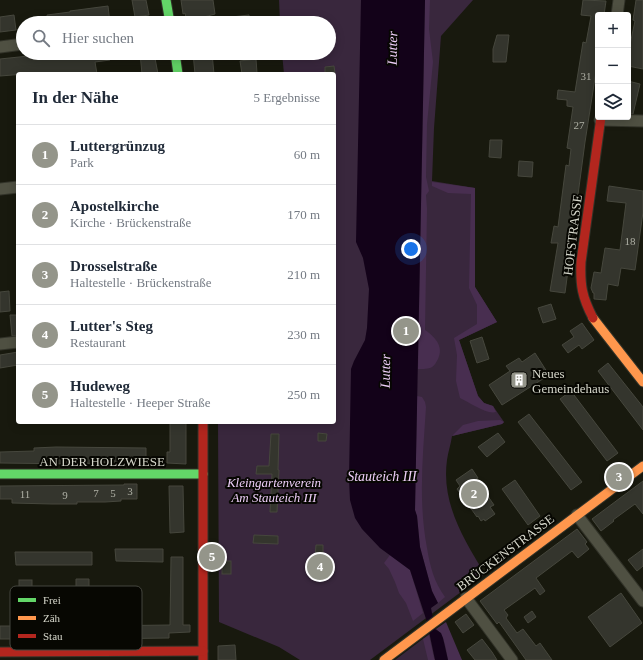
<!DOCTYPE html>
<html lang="de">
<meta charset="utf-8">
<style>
:root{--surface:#fff;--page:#f2f2f3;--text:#1f2937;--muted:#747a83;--line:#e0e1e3;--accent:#94958a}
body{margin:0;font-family:Georgia,serif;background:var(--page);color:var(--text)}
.controls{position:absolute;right:12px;top:12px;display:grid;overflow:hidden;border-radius:4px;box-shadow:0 2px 10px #0003}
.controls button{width:36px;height:36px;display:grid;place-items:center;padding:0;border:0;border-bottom:1px solid var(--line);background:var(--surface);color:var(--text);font:20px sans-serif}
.you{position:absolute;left:411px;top:249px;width:14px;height:14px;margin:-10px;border:3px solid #fff;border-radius:50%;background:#1a73e8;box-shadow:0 0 0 6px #1a73e833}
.badge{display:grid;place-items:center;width:26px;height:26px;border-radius:50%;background:var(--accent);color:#fff;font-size:13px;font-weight:700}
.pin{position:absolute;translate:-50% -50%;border:2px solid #fff;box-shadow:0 1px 4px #0006}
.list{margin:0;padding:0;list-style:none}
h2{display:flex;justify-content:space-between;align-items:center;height:52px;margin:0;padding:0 16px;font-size:17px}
h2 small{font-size:13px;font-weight:400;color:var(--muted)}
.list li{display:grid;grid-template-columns:26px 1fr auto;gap:12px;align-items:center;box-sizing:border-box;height:60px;padding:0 16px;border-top:1px solid var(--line)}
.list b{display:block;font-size:15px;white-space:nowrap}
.list p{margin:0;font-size:13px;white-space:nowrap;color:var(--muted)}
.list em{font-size:13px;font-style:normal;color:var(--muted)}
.icon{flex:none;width:22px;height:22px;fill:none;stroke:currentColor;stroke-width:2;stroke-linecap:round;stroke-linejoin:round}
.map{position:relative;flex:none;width:643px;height:660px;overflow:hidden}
.search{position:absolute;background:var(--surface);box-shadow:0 2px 10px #0003;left:16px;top:16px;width:320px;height:44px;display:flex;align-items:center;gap:10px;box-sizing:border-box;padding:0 14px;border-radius:22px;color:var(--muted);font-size:15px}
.panel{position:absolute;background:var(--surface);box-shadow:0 2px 10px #0003;left:16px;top:72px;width:320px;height:352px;border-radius:4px}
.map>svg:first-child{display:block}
.green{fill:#39273d}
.forest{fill:#482e50}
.water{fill:#130219}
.building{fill:#34352d;stroke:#46473d}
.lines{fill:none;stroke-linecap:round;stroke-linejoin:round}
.street-casing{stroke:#323329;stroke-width:13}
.fast-casing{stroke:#323329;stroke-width:11}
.slow-casing{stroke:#323329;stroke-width:11}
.jam-casing{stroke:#323329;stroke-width:11}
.street{stroke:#4f5042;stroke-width:11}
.fast{stroke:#63d668;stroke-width:9}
.slow{stroke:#ff974d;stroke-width:9}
.jam{stroke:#b3261e;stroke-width:9}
.labels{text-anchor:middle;stroke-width:4;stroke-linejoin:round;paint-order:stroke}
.number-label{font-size:11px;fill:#aeafa4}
.street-label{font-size:13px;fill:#d7d8cc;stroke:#070702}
.poi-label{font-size:13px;fill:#d7d8cc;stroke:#070702;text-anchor:start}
.park-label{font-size:13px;font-style:italic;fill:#edcef8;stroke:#070702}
.water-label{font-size:14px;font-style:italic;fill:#edcef7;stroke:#070702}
.key{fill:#070702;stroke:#45463f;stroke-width:1}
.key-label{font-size:11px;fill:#d7d8cc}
</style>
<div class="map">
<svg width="643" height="660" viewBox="0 0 643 660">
<rect width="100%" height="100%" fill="#18190e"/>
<g class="green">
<path d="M279,0H473L441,36L434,128L432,181L475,188V287L497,322L459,340L478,396L484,403L493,406L504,422L502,424L452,436C451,444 448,452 447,460C441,503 464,540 485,574L370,660H300L279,647L219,622L218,422H334V74H284L282,53H329V23H280Z"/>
<polygon points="436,629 462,660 395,660"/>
</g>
<g class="forest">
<path d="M425,0H430L429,29L433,62L427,124L426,177L429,191L426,195L427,209L425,330C435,337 444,346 438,359C436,362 435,366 430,368C427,369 421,369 418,369Z"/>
<path d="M432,182L475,188V287L497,322L459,340L478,396L484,403L493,406L496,412C487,415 469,402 460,398L456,381L457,355L454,338L477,324V305L469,288L471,194L448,193L432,186Z"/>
<path d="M417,396L422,397L425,402L426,407C423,455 418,500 427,548C430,566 434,582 445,597L438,603L432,591L420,547L417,516L415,510Z"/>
<polygon points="500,420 504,422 502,424 452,436 463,425 478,421"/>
<polygon points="390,555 410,570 423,613 413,621 406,603 399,593 395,582 389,569 384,563"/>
<path d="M446,622L462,660H448C446,649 445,636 436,629Z"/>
<polygon points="429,635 434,658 435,660 428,660 423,639"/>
</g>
<polygon class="water" points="361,0 425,0 415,510 417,516 420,547 432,591 438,603 431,608 435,629 441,633 443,638 448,660 435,660 427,622 410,570 380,548 362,529 355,518 350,500 349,479 351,369 354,361 365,340 367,328 369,289 363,258 356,242"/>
<g class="building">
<polygon points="132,0 146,0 149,15 135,17"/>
<polygon points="181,0 213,0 215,14 204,17 206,23 187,23 185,13 183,14"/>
<polygon points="583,0 606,1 604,15 598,15 598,59 585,142 565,293 550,291 558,243 551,243 554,226 558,227 566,165 569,166 571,149 567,148 573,107 567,106 567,100 557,99 558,90 575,92 583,42 586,43 591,16 581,15"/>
<polygon points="636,0 643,0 643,69 628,66 628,54 635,21 633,20"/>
<polygon points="108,6 110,23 48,23 47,15 70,12 70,11"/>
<polygon points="14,15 16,30 0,32 0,17"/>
<polygon points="249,15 250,23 224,23 223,18"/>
<polygon points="497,35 509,35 506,62 493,62 493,49"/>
<polygon points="57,53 109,53 110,60 95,62 97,74 38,74 38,73 0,76 0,59"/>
<polygon points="140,53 154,53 158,74 142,74"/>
<polygon points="193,53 212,53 214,74 195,74"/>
<polygon points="256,59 257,73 242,74 240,61"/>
<polygon points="334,66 335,73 325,74 325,67"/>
<polygon points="628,81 640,84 633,114 628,114"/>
<polygon points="490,140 502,140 501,158 489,157"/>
<polygon points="519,161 533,162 532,177 518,176"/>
<polygon points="609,186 643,191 643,212 635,270 621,268 618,286 608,284 606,300 594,299 594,293 593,293 591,288 594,272 601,273 605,248 620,250 626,203 607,201"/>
<polygon points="9,291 10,311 0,312 0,292"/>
<polygon points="551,304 556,319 543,323 538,308"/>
<polygon points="10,315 18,315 18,335 12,336"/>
<polygon points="582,323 594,340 582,349 579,345 568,353 562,345 574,337 570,331"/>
<polygon points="482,337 489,359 477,363 470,341"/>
<polygon points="18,352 18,365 0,368 0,355"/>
<polygon points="535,353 549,375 502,405 489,385 510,371 506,366 519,358 522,362"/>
<polygon points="608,363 643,407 643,430 598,371"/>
<polygon points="571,391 618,453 607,461 560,399"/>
<polygon points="529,414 582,482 571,490 518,422"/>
<polygon points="170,422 186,422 186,464 167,463 167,452 170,452"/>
<polygon points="318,433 327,434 326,441 318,441"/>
<polygon points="498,433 505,442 487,457 478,447"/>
<polygon points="271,434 279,434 278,470 279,470 277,512 270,512 272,474 256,474 257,466 269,466"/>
<polygon points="56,447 146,448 146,463 120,462 77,464 0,463 0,452 34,451 34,448"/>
<polygon points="472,469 478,478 476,479 494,505 490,507 495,514 485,521 484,519 481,521 478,516 477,517 457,489 460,486 456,480"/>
<polygon points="515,480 540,516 528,525 502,489"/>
<polygon points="643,481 643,514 635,504 613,520 614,521 601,531 592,519"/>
<polygon points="124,484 137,484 137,499 121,499 121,501 105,502 77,502 77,504 52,504 12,503 12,499 0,499 0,486 124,485"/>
<polygon points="169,486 183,486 184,532 170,533"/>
<polygon points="577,529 587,542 585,544 589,549 578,558 572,551 536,578 545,591 540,595 535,588 504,610 508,615 506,618 517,633 523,629 536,646 540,643 552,660 526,660 499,622 497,624 480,601"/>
<polygon points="254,535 278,536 278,544 253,543"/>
<polygon points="316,545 323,545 323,558 329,558 329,576 313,576 313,569 310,569 310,557 315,557"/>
<polygon points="115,549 163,549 163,562 116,561"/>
<polygon points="643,549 643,566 637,571 628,560"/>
<polygon points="15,552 92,552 92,565 16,565"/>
<polygon points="171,557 183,557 183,625 190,625 190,632 169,633 169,638 93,639 93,626 170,625"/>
<rect x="222" y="561" width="9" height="13"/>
<polygon points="76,579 89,579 89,632 76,633"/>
<rect x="19" y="580" width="13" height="53"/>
<polygon points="621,593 642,623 610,647 588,617"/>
<polygon points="532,611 536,617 528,623 524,617"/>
<polygon points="466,614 474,625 463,633 455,622"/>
<rect x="0" y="626" width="14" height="13"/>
<polygon points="482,639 492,652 497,660 475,660 467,650"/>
<polygon points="235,645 236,660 218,660 218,646"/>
</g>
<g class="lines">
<g class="street-casing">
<g id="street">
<polyline points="617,15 619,0"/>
<polyline points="0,47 23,44"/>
<polyline points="600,120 643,121"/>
<polyline points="0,189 18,187"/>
<polyline points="0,344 18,342"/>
<polyline points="577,515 643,601"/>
<polyline points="466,598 512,660"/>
</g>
</g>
<g class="fast-casing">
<g id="fast">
<polyline points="166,0 170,23"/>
<polyline points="175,53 178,74"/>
<polyline points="0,474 203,474"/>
</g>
</g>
<g class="slow-casing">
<g id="slow">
<polyline points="593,318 643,382"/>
<polyline points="384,660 643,466"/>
</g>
</g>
<g class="jam-casing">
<g id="jam">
<path d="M593,318C582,297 580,285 581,262L601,117"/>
<polyline points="203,422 203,660"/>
<polyline points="0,652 203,651"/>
</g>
</g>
<use href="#street" class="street"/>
<use href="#fast" class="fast"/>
<use href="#slow" class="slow"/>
<use href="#jam" class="jam"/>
</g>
<defs>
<g id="building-square" transform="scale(0.9)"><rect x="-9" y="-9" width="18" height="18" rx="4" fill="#94958a" stroke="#070702"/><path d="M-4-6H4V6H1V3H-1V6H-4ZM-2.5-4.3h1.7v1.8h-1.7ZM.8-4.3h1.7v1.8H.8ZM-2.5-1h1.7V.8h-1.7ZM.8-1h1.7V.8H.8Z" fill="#fff"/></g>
</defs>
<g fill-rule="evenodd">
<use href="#building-square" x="519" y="380"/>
</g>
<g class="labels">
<g class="number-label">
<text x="586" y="80">31</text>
<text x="579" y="129">27</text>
<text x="630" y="245">18</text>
<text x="130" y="495">3</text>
<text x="96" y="497">7</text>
<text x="113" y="497">5</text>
<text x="25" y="498">11</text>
<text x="65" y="499">9</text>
</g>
<g class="street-label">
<text transform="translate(572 235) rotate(-83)" y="5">HOFSTRASSE</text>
<text x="102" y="466">AN DER HOLZWIESE</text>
<text transform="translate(505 552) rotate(-37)" y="5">BRÜCKENSTRASSE</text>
</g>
<g class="poi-label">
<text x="532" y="378">Neues<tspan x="532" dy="15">Gemeindehaus</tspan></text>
</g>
<g class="park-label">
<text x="274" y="487">Kleingartenverein<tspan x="274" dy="15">Am Stauteich III</tspan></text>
</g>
<g class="water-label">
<text transform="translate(392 48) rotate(-89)" y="5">Lutter</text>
<text transform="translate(385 371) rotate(-89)" y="5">Lutter</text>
<text x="382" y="481">Stauteich III</text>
</g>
</g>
<rect x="10" y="586" width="132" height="64" rx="6" class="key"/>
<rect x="18" y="598" width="18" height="4" fill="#63d668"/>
<rect x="18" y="616" width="18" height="4" fill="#ff974d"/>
<rect x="18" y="634" width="18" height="4" fill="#b3261e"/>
<g class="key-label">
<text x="43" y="604">Frei</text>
<text x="43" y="622">Zäh</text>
<text x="43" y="640">Stau</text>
</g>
</svg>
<div class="controls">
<button>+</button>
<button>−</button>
<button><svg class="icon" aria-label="layers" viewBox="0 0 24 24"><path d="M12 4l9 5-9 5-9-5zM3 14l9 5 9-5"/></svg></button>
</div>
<div class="you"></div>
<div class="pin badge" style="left:406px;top:331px">1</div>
<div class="pin badge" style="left:474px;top:494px">2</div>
<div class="pin badge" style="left:619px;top:477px">3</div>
<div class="pin badge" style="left:320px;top:567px">4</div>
<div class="pin badge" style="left:212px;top:557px">5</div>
<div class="search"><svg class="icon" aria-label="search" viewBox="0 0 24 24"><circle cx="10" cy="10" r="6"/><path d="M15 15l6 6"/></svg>Hier suchen</div>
<section class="panel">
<h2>In der Nähe<small>5 Ergebnisse</small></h2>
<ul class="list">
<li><span class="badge">1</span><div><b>Luttergrünzug</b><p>Park</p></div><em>60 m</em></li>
<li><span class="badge">2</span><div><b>Apostelkirche</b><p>Kirche · Brückenstraße</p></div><em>170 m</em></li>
<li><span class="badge">3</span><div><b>Drosselstraße</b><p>Haltestelle · Brückenstraße</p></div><em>210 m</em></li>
<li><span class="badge">4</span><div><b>Lutter's Steg</b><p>Restaurant</p></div><em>230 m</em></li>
<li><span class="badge">5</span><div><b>Hudeweg</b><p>Haltestelle · Heeper Straße</p></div><em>250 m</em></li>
</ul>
</section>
</div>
